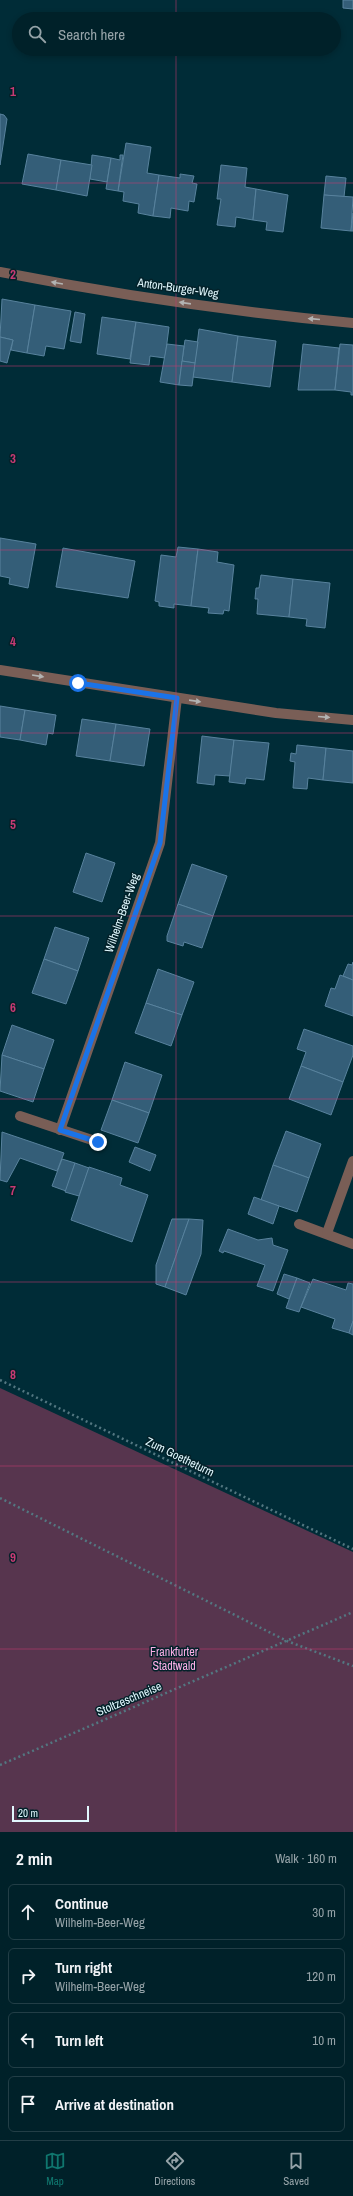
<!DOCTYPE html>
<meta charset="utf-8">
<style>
:root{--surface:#002129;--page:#0e2e35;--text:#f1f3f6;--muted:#95a3a8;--line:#223e46;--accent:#0f766e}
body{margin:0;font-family:"Archivo Narrow",sans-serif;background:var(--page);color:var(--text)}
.scale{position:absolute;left:12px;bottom:10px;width:77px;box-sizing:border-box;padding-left:4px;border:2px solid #e1f8fe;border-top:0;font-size:11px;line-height:14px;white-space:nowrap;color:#e1f8fe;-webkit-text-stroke:3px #032129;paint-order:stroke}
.stop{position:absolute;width:12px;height:12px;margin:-9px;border:3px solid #1a73e8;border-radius:50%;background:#fff}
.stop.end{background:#1a73e8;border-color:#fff;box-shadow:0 1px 4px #0008}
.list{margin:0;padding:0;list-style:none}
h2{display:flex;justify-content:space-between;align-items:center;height:52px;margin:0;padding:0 16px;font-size:17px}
h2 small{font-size:13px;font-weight:400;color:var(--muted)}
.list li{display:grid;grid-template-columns:26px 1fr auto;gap:12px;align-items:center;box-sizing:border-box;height:56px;margin:0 8px 8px;padding:0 8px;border:1px solid var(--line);border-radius:6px}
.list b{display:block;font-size:15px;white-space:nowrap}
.list p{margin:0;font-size:13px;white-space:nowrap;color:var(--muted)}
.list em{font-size:13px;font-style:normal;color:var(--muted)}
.icon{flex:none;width:22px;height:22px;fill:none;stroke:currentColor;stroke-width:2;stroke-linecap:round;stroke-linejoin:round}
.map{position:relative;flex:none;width:353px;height:1832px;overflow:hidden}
.search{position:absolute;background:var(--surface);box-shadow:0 2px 6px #0003;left:12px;right:12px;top:12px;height:44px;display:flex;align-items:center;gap:10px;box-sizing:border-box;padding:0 14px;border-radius:22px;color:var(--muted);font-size:15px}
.sheet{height:308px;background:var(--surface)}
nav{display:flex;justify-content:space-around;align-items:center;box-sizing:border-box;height:56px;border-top:1px solid var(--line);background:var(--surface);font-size:11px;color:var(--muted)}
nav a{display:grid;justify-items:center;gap:2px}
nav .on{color:var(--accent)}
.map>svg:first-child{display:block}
.green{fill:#57354e}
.building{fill:#345e78;stroke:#58829d}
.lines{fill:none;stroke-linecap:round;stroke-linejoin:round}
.path{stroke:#537781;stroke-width:2.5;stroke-dasharray:2 3;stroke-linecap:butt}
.service{stroke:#795e56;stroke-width:10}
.minor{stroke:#795e56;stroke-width:10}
.oneway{fill:#b2b3b2}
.route{stroke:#1a73e8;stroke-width:5}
.grid{fill:none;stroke:#c73a73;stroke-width:1;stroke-opacity:0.55}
.labels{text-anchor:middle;stroke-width:3;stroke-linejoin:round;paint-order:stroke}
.street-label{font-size:12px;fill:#e1f8fe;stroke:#032129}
.park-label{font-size:12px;fill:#fbaee6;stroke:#032129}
.grid-label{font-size:13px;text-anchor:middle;font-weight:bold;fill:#c73a73;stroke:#032129;stroke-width:3;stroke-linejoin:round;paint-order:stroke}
</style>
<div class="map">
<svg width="353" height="1832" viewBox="0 0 353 1832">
<rect width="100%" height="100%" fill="#002c37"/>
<polygon class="green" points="0,1388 353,1552 353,1832 0,1832"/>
<g class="building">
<polygon points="343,0 353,0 353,9 343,8"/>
<polygon points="0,114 4,115 7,119 0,165"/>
<polygon points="126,143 151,147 147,173 159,175 153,216 138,213 139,204 123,201 124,192 118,191"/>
<polygon points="28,154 61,160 56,190 22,184"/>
<polygon points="92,155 111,158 107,182 90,179"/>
<polygon points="120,155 123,155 118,191 106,189 111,158 120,160"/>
<polygon points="61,160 92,165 87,196 56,190"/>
<polygon points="221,165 247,168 245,187 256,189 253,220 236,217 235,227 217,225 221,199 217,199"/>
<polygon points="180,174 194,176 192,183 197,184 194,202 189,201 188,211 171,208 170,218 153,216 159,175 180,178"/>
<polygon points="326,176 346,178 344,197 324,195"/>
<polygon points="256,189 288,195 283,232 266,230 267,222 253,220"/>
<polygon points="324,195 353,197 351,231 321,228"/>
<polygon points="353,213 353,231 351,231"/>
<polygon points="2,299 35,305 27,353 11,350 13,340 0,337"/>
<polygon points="35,305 71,311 64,349 46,346 44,356 27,353"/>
<polygon points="75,312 85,314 81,343 70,341"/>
<polygon points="102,317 136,322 130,359 97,354"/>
<polygon points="136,322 169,327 165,358 150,356 149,365 130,363"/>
<polygon points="199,329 238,336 232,382 193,377"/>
<polygon points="238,336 276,341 270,387 232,382"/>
<polygon points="0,337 13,340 7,363 0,361"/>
<polygon points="185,340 198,342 195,363 182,361"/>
<polygon points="167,344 184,346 179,385 160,382"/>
<polygon points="303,344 339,348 335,390 298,390"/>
<polygon points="340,344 353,345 353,395 351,395 351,392 335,390"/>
<polygon points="182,361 195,363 192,386 179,385"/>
<polygon points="0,538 36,544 28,588 9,584 10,578 0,576"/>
<polygon points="178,547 198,549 191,606 174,604 174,608 159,606 159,602 155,601 161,555 176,557"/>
<polygon points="63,548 135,561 128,598 56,587"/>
<polygon points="198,549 218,552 217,562 234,565 229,611 224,610 223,614 208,613 209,608 191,606"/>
<polygon points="261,575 293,579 289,617 257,614 258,599 255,599 256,588 259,588"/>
<polygon points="293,579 330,583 325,628 306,626 307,619 289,617"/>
<polygon points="0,706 25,710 20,740 0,737"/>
<polygon points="25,710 56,715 53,734 48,733 46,745 20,740"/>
<polygon points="82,719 116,724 110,761 76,756"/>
<polygon points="116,724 150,729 144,766 110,761"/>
<polygon points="202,736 234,740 230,776 215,775 214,785 197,783"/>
<polygon points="234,740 269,743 264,780 246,778 245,784 229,782"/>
<polygon points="297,745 326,748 323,780 308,778 307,789 293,788 295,762 290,761 291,753 296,754"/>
<polygon points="326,748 353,751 353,783 323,780"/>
<polygon points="86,853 115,863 102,902 73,892"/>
<polygon points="192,864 227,876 213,916 178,904"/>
<polygon points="178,904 213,916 202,948 184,942 183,946 167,941 167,936"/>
<polygon points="55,927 89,938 78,971 44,959"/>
<polygon points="44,959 78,971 66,1004 32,993"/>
<polygon points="353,962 353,980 343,976 348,964 352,965"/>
<polygon points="158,969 194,982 182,1015 146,1003"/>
<polygon points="340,975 353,980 353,1016 325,1006 331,988 335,989"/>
<polygon points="146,1003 182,1015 171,1046 135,1033"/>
<polygon points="12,1025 54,1040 44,1069 2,1055"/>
<polygon points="304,1029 353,1046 353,1055 343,1082 301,1066 306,1052 297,1049"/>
<polygon points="2,1055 44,1069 33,1102 0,1091"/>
<polygon points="125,1062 162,1075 149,1113 112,1100"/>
<polygon points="301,1066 343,1082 331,1115 289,1099"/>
<polygon points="112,1100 149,1113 138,1143 101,1130"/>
<polygon points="286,1131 321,1144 309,1178 273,1165"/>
<polygon points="2,1132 64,1153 57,1171 20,1158 7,1182 0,1180"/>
<polygon points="135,1147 156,1155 150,1171 129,1162"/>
<polygon points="62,1159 75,1163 66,1191 52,1186"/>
<polygon points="75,1163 89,1168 79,1196 65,1192"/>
<polygon points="273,1165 309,1178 297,1212 261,1200"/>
<polygon points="89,1167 122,1178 120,1185 148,1195 132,1242 71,1220"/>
<polygon points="254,1197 279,1206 273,1224 248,1214"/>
<polygon points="172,1219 189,1219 165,1287 156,1284 156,1265"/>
<polygon points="189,1219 203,1220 201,1254 186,1295 165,1287"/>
<polygon points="228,1229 258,1240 272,1238 273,1245 288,1250 273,1291 257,1286 265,1265 224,1251 223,1253 219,1251"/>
<polygon points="284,1274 297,1278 289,1299 277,1294"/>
<polygon points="297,1278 310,1283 299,1312 286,1308"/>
<polygon points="313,1279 346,1290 348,1283 353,1284 353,1321 349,1333 332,1328 335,1319 301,1307"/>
<polygon points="353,1321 353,1335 349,1333"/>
</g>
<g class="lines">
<g class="path">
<polyline points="0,1380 353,1549"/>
<polyline points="0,1498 287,1641 353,1666"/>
<polyline points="0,1765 353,1612"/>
</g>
<g class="service">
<polyline points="20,1116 98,1142"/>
<polyline points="299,1224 353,1244"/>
</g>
<g class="minor">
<path d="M0,272C117,295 235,312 353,323"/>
<polyline points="0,670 276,713 353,720"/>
<polyline points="60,1130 160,843 177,698"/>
<polyline points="327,1233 353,1161"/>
</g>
</g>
<defs><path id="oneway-solid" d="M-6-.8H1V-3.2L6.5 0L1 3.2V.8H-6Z"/></defs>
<g class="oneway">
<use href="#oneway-solid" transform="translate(57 283) rotate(-170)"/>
<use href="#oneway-solid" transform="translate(185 303) rotate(-172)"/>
<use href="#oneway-solid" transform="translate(314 319) rotate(-175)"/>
<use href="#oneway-solid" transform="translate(38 676) rotate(9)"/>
<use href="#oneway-solid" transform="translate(195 701) rotate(8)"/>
<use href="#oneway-solid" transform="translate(324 717) rotate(5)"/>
</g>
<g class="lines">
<polyline class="route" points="78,683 177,698 160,843 60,1130 98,1142"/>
</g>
<path class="grid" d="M176,0V19M176,49V1832M0,183H353M0,366H353M0,550H353M0,733H353M0,916H353M0,1099H353M0,1282H353M0,1466H353M0,1649H353"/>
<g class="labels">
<g class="street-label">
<text transform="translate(178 288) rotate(8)" y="4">Anton-Burger-Weg</text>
<text transform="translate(122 913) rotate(-71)" y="4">Wilhelm-Beer-Weg</text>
<text transform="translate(180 1457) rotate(26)" y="4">Zum Goetheturm</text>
<text transform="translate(129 1699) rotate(-23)" y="4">Stoltzeschneise</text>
</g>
<g class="park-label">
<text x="174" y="1656">Frankfurter<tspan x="174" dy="14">Stadtwald</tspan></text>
</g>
</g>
<g class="grid-label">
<text x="13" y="96">1</text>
<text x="13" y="279">2</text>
<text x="13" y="463">3</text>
<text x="13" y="646">4</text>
<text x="13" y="829">5</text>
<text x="13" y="1012">6</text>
<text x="13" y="1195">7</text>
<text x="13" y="1379">8</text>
<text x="13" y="1562">9</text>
</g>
</svg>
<div class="scale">20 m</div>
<div class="stop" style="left:78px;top:683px"></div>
<div class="stop end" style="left:98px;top:1142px"></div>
<div class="search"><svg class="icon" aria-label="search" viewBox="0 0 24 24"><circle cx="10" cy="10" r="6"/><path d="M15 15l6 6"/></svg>Search here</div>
</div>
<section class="sheet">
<h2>2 min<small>Walk · 160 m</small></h2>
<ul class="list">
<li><svg class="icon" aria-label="ahead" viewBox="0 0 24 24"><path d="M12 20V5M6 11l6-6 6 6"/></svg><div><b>Continue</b><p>Wilhelm-Beer-Weg</p></div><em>30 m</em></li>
<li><svg class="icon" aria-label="right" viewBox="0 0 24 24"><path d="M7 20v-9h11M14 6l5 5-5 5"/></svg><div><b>Turn right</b><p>Wilhelm-Beer-Weg</p></div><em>120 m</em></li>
<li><svg class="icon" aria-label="left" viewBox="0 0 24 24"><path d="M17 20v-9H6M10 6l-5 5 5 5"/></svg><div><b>Turn left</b></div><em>10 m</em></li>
<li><svg class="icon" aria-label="arrive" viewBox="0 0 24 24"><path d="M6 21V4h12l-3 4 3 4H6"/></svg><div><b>Arrive at destination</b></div></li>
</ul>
</section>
<nav>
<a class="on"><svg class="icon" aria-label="map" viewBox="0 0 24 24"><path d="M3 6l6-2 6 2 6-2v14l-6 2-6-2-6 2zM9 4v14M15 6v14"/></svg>Map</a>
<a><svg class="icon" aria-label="directions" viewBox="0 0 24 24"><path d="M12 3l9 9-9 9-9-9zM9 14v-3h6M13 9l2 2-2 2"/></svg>Directions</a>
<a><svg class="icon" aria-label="saved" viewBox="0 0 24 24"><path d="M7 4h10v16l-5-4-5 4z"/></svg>Saved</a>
</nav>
